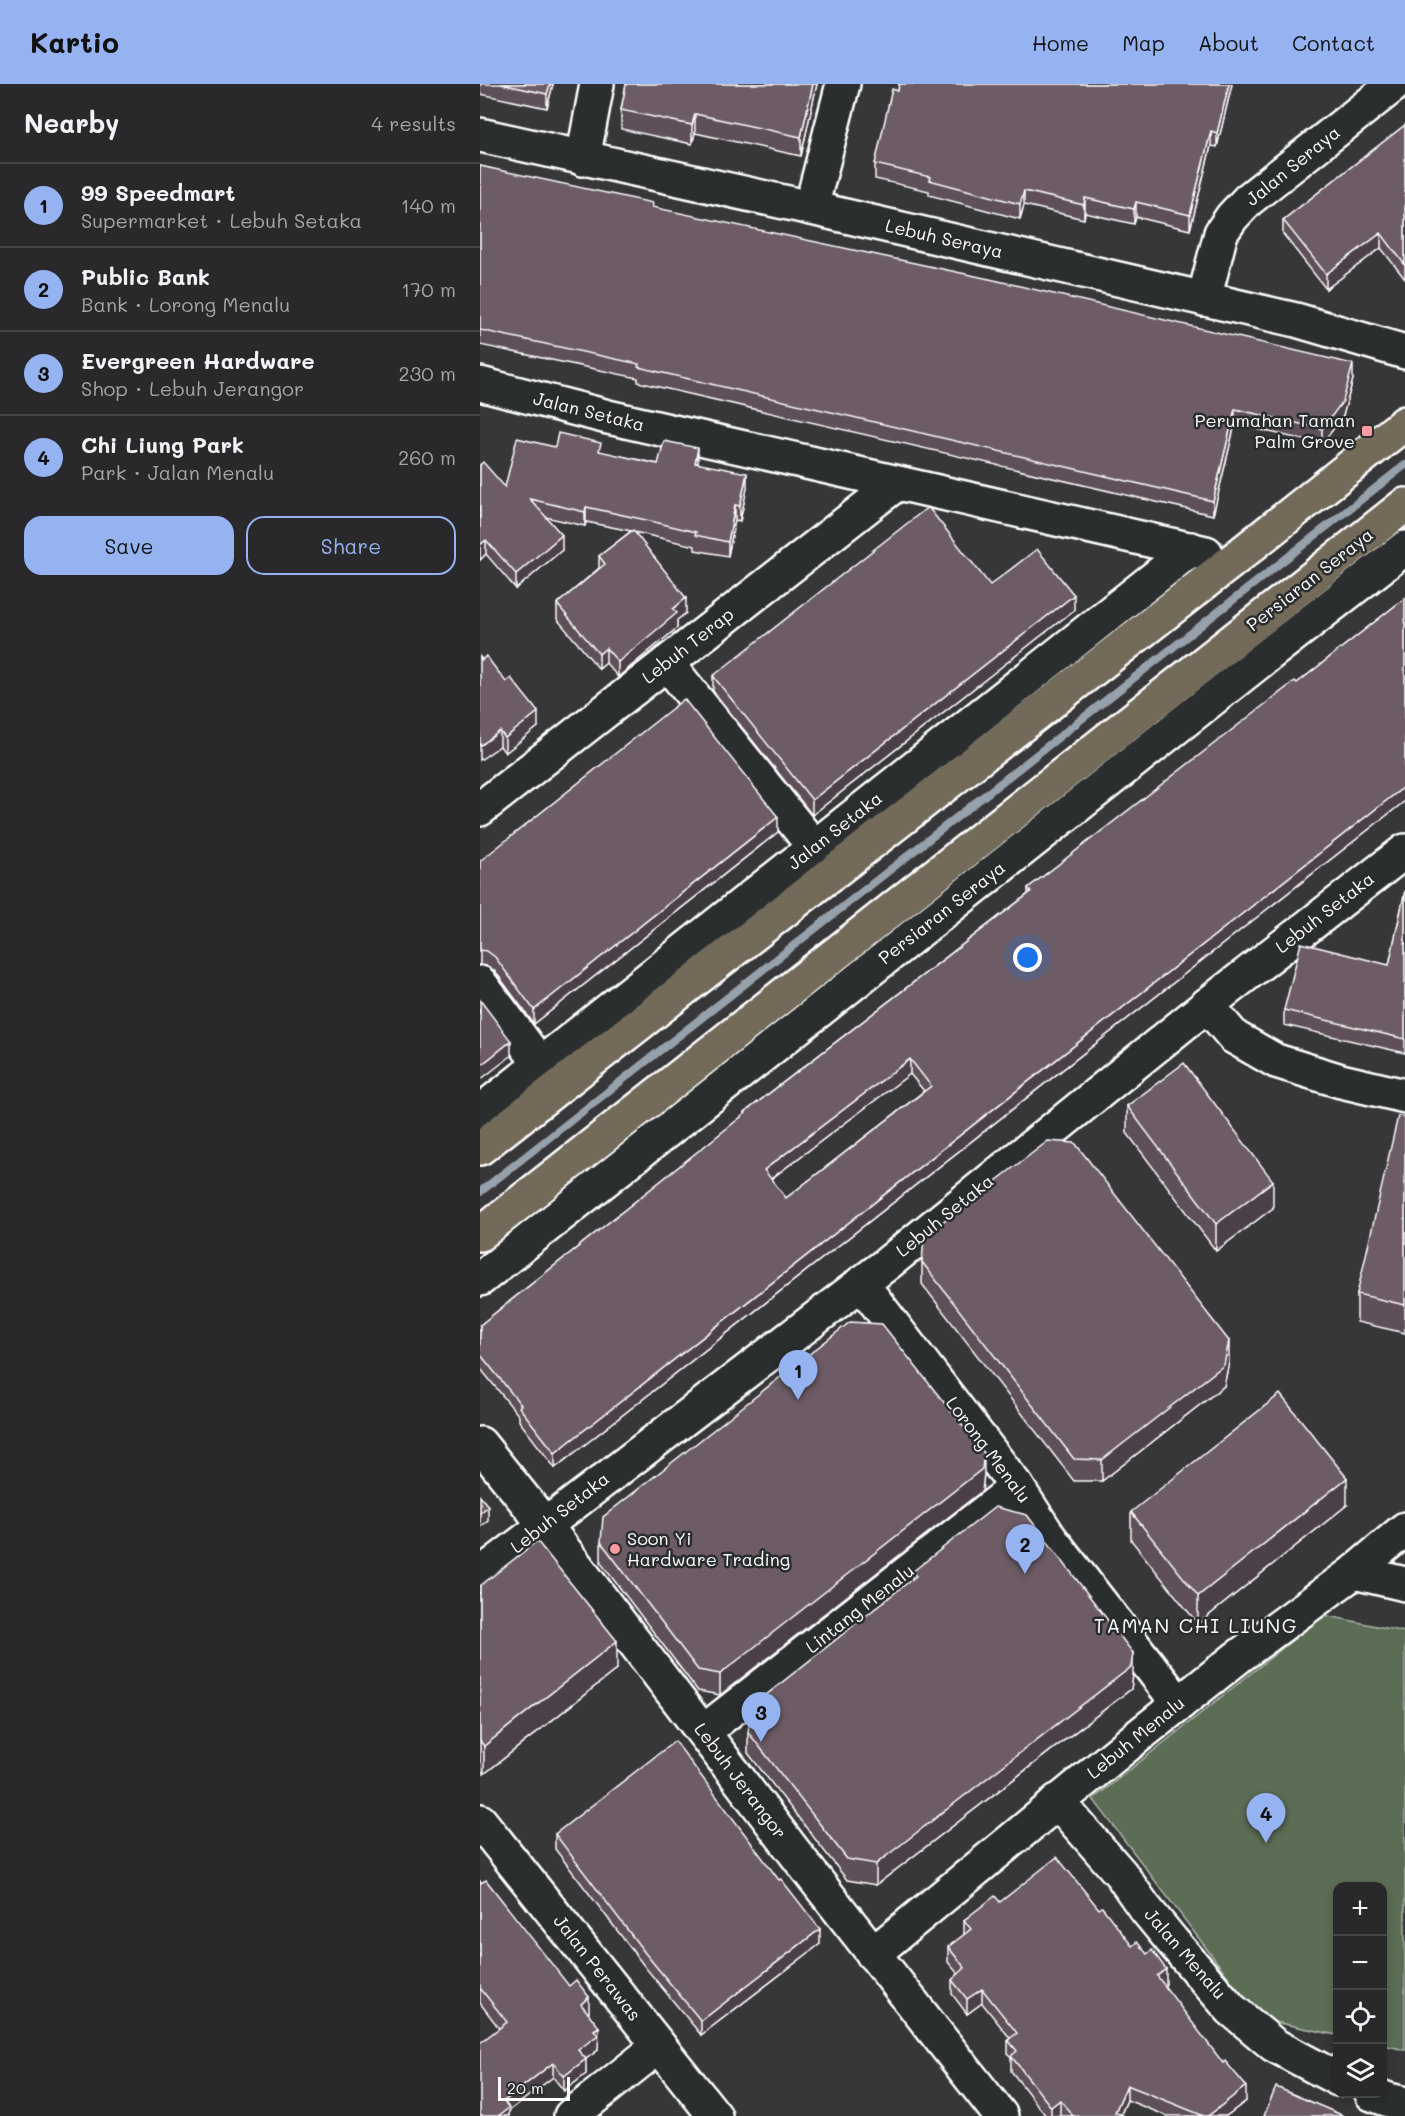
<!DOCTYPE html>
<meta charset="utf-8">
<style>
:root{--surface:#29282b;--page:#353437;--text:#f1f3f6;--muted:#a5a6a9;--line:#454447;--accent:#95b2f1}
body{margin:0;font-family:Mali,sans-serif;background:var(--page);color:var(--text)}
.controls{position:absolute;right:18px;bottom:18px;display:grid;overflow:hidden;border-radius:12px;box-shadow:0 3px 9px #0003}
.controls button{width:54px;height:54px;display:grid;place-items:center;padding:0;border:0;border-bottom:2px solid var(--line);background:var(--surface);color:var(--text);font:30px sans-serif}
.scale{position:absolute;left:18px;bottom:15px;width:72px;box-sizing:border-box;padding-left:6px;border:3px solid #fff;border-top:0;font-size:16px;line-height:21px;white-space:nowrap;color:#fff;-webkit-text-stroke:4px #2a2d2e;paint-order:stroke}
.you{position:absolute;left:548px;top:874px;width:21px;height:21px;margin:-15px;border:4px solid #fff;border-radius:50%;background:#1a73e8;box-shadow:0 0 0 9px #1a73e833}
.badge{display:grid;place-items:center;width:39px;height:39px;border-radius:50%;background:var(--accent);color:#111;font-size:20px;font-weight:700}
.pin{position:absolute;translate:-50% -50px;filter:drop-shadow(0 2px 3px #0008)}
.pin::after{content:'';position:absolute;top:32px;width:21px;height:18px;background:inherit;clip-path:polygon(0 0,100% 0,50% 100%)}
.list{margin:0;padding:0;list-style:none}
h2{display:flex;justify-content:space-between;align-items:center;height:78px;margin:0;padding:0 24px;font-size:26px}
h2 small{font-size:20px;font-weight:400;color:var(--muted)}
.list li{display:grid;grid-template-columns:39px 1fr auto;gap:18px;align-items:center;box-sizing:border-box;height:84px;padding:0 24px;border-top:2px solid var(--line)}
.list b{display:block;font-size:22px;white-space:nowrap}
.list p{margin:0;font-size:20px;white-space:nowrap;color:var(--muted)}
.list em{font-size:20px;font-style:normal;color:var(--muted)}
.actions{display:flex;gap:12px;padding:18px 24px}
.actions a{flex:1;padding:14px 0;border:2px solid var(--accent);border-radius:18px;text-align:center;font-size:21px;color:var(--accent)}
.actions .main{background:var(--accent);color:#111}
.icon{flex:none;width:33px;height:33px;fill:none;stroke:currentColor;stroke-width:2;stroke-linecap:round;stroke-linejoin:round}
.map{position:relative;flex:none;width:925px;height:2032px;overflow:hidden}
header{display:flex;align-items:center;gap:36px;box-sizing:border-box;height:84px;padding:0 30px;background:var(--accent);color:#111}
header strong{font-size:28px}
nav{display:flex;gap:33px;margin-inline-start:auto;font-size:21px}
main{display:flex}
aside{flex:1;background:var(--surface)}
.map>svg:first-child{display:block}
.green{fill:#5b6d57;stroke:#adb6ab;stroke-width:1.5}
.lines{fill:none;stroke-linecap:round;stroke-linejoin:round}
.stream{stroke:#97a1ac;stroke-width:8}
.minor-casing{stroke:#fff;stroke-width:38}
.major-casing{stroke:#fff;stroke-width:38}
.minor{stroke:#2a2d2e;stroke-width:33}
.major{stroke:#736b5a;stroke-width:33}
.wall{fill:#5e4f58;stroke:#fff;stroke-width:1.5;fill-rule:evenodd}
.shaded-wall{fill:#4c4047;stroke:#fff;stroke-width:1.5}
.building{fill:#6d5c66;stroke:#fff;stroke-width:1.5;fill-rule:evenodd}
.poi-dot{fill:#ff9aa2;stroke:#2a2d2e;stroke-width:2}
.labels{text-anchor:middle;stroke-width:5;stroke-linejoin:round;paint-order:stroke}
.street-label{font-size:18px;fill:#fff;stroke:#2a2d2e}
.poi-label{font-size:18px;fill:#fff;stroke:#2a2d2e;text-anchor:end}
.neighbourhood-label{font-size:20px;letter-spacing:1.5px;fill:#fff;stroke:#2a2d2e}
</style>
<header>
<strong>Kartio</strong>
<nav><a>Home</a><a>Map</a><a>About</a><a>Contact</a></nav>
</header>
<main>
<aside>
<h2>Nearby<small>4 results</small></h2>
<ul class="list">
<li><span class="badge">1</span><div><b>99 Speedmart</b><p>Supermarket · Lebuh Setaka</p></div><em>140 m</em></li>
<li><span class="badge">2</span><div><b>Public Bank</b><p>Bank · Lorong Menalu</p></div><em>170 m</em></li>
<li><span class="badge">3</span><div><b>Evergreen Hardware</b><p>Shop · Lebuh Jerangor</p></div><em>230 m</em></li>
<li><span class="badge">4</span><div><b>Chi Liung Park</b><p>Park · Jalan Menalu</p></div><em>260 m</em></li>
</ul>
<div class="actions"><a class="main">Save</a><a>Share</a></div>
</aside>
<div class="map">
<svg width="925" height="2032" viewBox="0 0 925 2032">
<rect width="100%" height="100%" fill="#373639"/>
<filter id="ink" filterUnits="userSpaceOnUse"><feTurbulence type="fractalNoise" baseFrequency=".0167" numOctaves="2"/><feDisplacementMap in="SourceGraphic" scale="12" xChannelSelector="R" yChannelSelector="G"/><feConvolveMatrix kernelMatrix="1 2 1 2 8 2 1 2 1" color-interpolation-filters="sRGB"/></filter>
<g filter="url(#ink)">
<polygon class="green" points="844,1531 925,1548 925,1966 903,1961 902,1802 858,1802 857,1951 780,1935 613,1715"/>
<g class="lines">
<polyline class="stream" points="0,1108 925,381"/>
<g class="minor-casing">
<g id="minor">
<polyline points="0,51 331,124 816,236 925,268"/>
<polyline points="103,75 117,0"/>
<polyline points="331,124 363,0"/>
<polyline points="724,215 741,149 752,133 768,116 915,0"/>
<polyline points="0,300 128,333 726,469"/>
<polyline points="187,579 334,763"/>
<polyline points="0,725 416,400"/>
<polyline points="0,899 61,981"/>
<polyline points="727,921 754,953 796,977 861,997 925,1012"/>
<polyline points="0,1028 711,465"/>
<polyline points="0,1195 789,570 925,464"/>
<polyline points="381,1199 537,1403 570,1454 699,1620"/>
<polyline points="0,1360 65,1441 328,1786 521,2032"/>
<polyline points="874,1488 925,1500"/>
<polyline points="0,1491 408,1179 727,921 925,767"/>
<polyline points="223,1648 537,1403"/>
<polyline points="577,1717 641,1790 664,1823 692,1857 751,1925 794,1961 858,1995"/>
<polyline points="0,1737 235,2032"/>
<polyline points="393,1870 657,1653 758,1573 874,1488 925,1445"/>
<polyline points="892,2010 909,2016 925,2020"/>
<polyline points="91,2032 179,1962"/>
</g>
</g>
<g class="major-casing">
<g id="major">
<polyline points="0,1064 752,477 925,339"/>
<polyline points="0,1150 925,421"/>
</g>
</g>
<use href="#minor" class="minor"/>
<use href="#major" class="major"/>
</g>
<g class="wall">
<polygon points="0,0 73,0 67,24 0,10"/>
<polygon points="146,0 337,0 321,72 215,49 212,60 141,45 141,26"/>
<polygon points="419,0 752,0 737,63 731,62 710,146 656,133 654,140 605,129 604,135 544,121 540,135 449,111 449,107 395,95 395,80 418,7"/>
<polygon points="925,41 925,195 901,164 846,205 803,150 803,136"/>
<polygon points="0,82 873,295 863,332 842,360 755,340 733,431 179,303 158,298 158,294 0,261"/>
<polygon points="75,363 121,368 178,380 218,379 267,404 260,437 255,436 248,472 215,466 215,462 154,448 206,529 197,536 197,544 138,593 126,579 119,585 77,535 77,520 119,484 119,472 151,447 106,438 105,442 66,433 82,466 36,505 6,470 0,476 0,381 25,403"/>
<polygon points="510,501 594,526 332,731 233,607 233,592"/>
<path d="M925,514V717L75,1384L39,1337V1332L0,1284V1241L265,1030V1028L548,810V804L817,599ZM430,990L444,1007L306,1114L291,1095Z"/>
<polygon points="0,573 58,643 25,669 20,662"/>
<polygon points="298,748 54,940 15,887 7,882 0,881 0,777"/>
<polygon points="925,807 925,969 804,941 804,926 909,881"/>
<polygon points="647,1022 793,1124 736,1167 647,1049"/>
<polygon points="925,1033 925,1249 877,1238 877,1210"/>
<polygon points="442,1178 749,1278 744,1302 622,1397 594,1397 442,1200"/>
<polygon points="504,1390 502,1407 240,1611 218,1607 121,1479 121,1458"/>
<polygon points="867,1421 718,1540 651,1456 651,1428"/>
<polygon points="432,1488 653,1591 651,1605 396,1801 367,1796 268,1669 268,1648 432,1496"/>
<polygon points="0,1502 137,1585 4,1690 0,1685"/>
<polygon points="75,1750 340,1860 221,1951 165,1883 75,1765"/>
<polygon points="0,1797 109,1928 108,1929 119,1957 118,1958 118,1966 105,1975 106,1990 84,2007 73,1993 29,2027 29,2032 19,1944 0,1919"/>
<polygon points="520,1818 619,1825 686,1900 684,1902 766,2017 746,2032 687,2032 647,2016 641,2030 644,2032 582,2032 580,2030 578,2032 566,2032 531,1987 531,1973 528,1970 528,1956 530,1954 502,1919 487,1930 472,1910 472,1896 478,1890 468,1878 468,1863 484,1851 484,1836"/>
</g>
<g class="shaded-wall">
<polygon points="70,0 73,0 67,24 67,10"/>
<polygon points="333,0 337,0 321,72 321,53"/>
<polygon points="749,0 752,0 737,63 737,49"/>
<polygon points="215,30 215,49 212,60 212,41"/>
<polygon points="731,47 731,62 710,146 710,131"/>
<polygon points="544,107 544,121 540,135 540,120"/>
<polygon points="605,114 605,129 604,135 604,121"/>
<polygon points="656,118 656,133 654,140 654,125"/>
<polygon points="901,149 901,164 846,205 846,190"/>
<polygon points="873,280 873,295 863,332 842,360 842,345"/>
<polygon points="755,325 755,340 733,431 733,417"/>
<polygon points="218,364 218,379 215,379"/>
<polygon points="267,389 267,404 260,437 260,422"/>
<polygon points="255,421 255,436 248,472 248,458"/>
<polygon points="106,423 106,438 105,442 105,428"/>
<polygon points="82,451 82,466 36,505 36,490"/>
<polygon points="6,456 6,470 0,476 0,461"/>
<polygon points="594,511 594,526 332,731 332,716"/>
<polygon points="206,514 206,529 197,536 197,544 138,593 138,578 193,525"/>
<polygon points="126,564 126,579 119,585 119,570"/>
<polygon points="58,628 58,643 25,669 25,654"/>
<polygon points="20,647 20,662 0,676 0,662"/>
<polygon points="925,702 925,717 75,1384 75,1369"/>
<polygon points="298,733 298,748 54,940 54,926"/>
<polygon points="31,957 31,972 0,996 0,982"/>
<polygon points="430,975 430,990 284,1100 284,1086"/>
<polygon points="793,1097 793,1124 736,1167 736,1140"/>
<polygon points="749,1257 749,1278 744,1302 622,1397 622,1376"/>
<polygon points="504,1369 504,1390 502,1407 240,1611 240,1590"/>
<polygon points="867,1394 867,1421 718,1540 718,1512"/>
<polygon points="8,1422 8,1437 0,1443 0,1429"/>
<polygon points="137,1557 137,1585 4,1690 4,1662"/>
<polygon points="653,1569 653,1591 651,1605 396,1801 396,1780"/>
<polygon points="340,1845 340,1860 221,1951 221,1937"/>
<polygon points="686,1885 686,1900 677,1907 677,1892"/>
<polygon points="502,1905 502,1919 487,1930 487,1915"/>
<polygon points="109,1913 109,1928 101,1934 101,1920"/>
<polygon points="119,1943 118,1966 98,1981 98,1966 114,1946"/>
<polygon points="106,1975 106,1990 84,2007 84,1992"/>
<polygon points="73,1979 73,1993 29,2027 29,2032 18,2032 24,2017"/>
<polygon points="647,2001 647,2016 640,2032 635,2028"/>
<polygon points="766,2002 766,2017 746,2032 728,2032"/>
<polygon points="580,2016 580,2030 578,2032 571,2032 571,2023"/>
</g>
<g class="building">
<polygon points="21,0 70,0 67,10"/>
<polygon points="146,0 333,0 321,53 215,30 212,41 141,26"/>
<polygon points="419,0 749,0 737,49 731,47 710,131 656,118 654,125 605,114 604,121 544,107 540,120 449,96 450,93 395,80 412,5 418,7"/>
<polygon points="925,41 925,181 901,149 846,190 803,136"/>
<polygon points="0,82 173,119 172,123 514,196 873,280 863,317 842,345 755,325 733,417 179,288 158,283 159,280 0,246"/>
<polygon points="78,349 121,359 119,367 178,380 184,357 218,364 215,379 267,389 260,422 255,421 248,458 215,451 216,448 166,436 106,423 105,428 50,415 82,451 36,490 6,456 0,461 0,381 3,378 25,403 37,354 75,363"/>
<polygon points="448,423 510,501 557,465 594,511 332,716 233,592"/>
<polygon points="153,446 206,514 193,525 197,529 138,578 126,564 119,570 77,520 125,480 119,472"/>
<path d="M925,514V702L75,1369L39,1323L41,1321L0,1270V1241L266,1029L265,1028L551,808L548,804L815,597L817,599ZM430,975L451,1002L306,1114L284,1086Z"/>
<polygon points="6,572 26,598 31,594 58,628 25,654 20,647 0,662 0,573 2,576"/>
<polygon points="204,615 298,733 54,926 15,873 7,867 0,866 0,777"/>
<polygon points="925,807 925,955 804,926 821,859 909,881"/>
<polygon points="0,916 31,957 0,982"/>
<polygon points="704,979 793,1097 736,1140 647,1022"/>
<polygon points="918,1032 925,1033 925,1221 877,1210"/>
<polygon points="568,1057 595,1059 749,1257 744,1281 622,1376 594,1375 442,1178 444,1152"/>
<polygon points="370,1238 402,1240 504,1369 502,1385 240,1590 218,1586 121,1458 123,1433"/>
<polygon points="800,1310 867,1394 718,1512 651,1428"/>
<polygon points="0,1412 8,1422 0,1429"/>
<polygon points="515,1423 547,1431 653,1569 651,1583 396,1780 367,1775 268,1648 271,1623 436,1492 432,1488"/>
<polygon points="57,1457 137,1557 4,1662 0,1657 0,1502"/>
<polygon points="195,1657 299,1796 301,1795 340,1845 221,1937 165,1869 75,1750"/>
<polygon points="577,1773 619,1825 622,1823 652,1862 657,1858 667,1870 672,1866 686,1885 677,1892 743,1979 745,1977 766,2002 728,2032 724,2032 647,2001 635,2028 644,2032 593,2032 580,2016 571,2023 531,1972 537,1967 528,1956 537,1949 502,1905 487,1915 472,1896 485,1884 468,1863 491,1845 484,1836 515,1812 520,1818"/>
<polygon points="6,1796 89,1902 96,1896 109,1913 101,1920 119,1943 114,1946 118,1951 98,1966 106,1975 84,1992 73,1979 24,2017 29,2024 18,2032 0,2032 0,1959 27,1938 0,1904 0,1797 1,1799"/>
<polygon points="796,2003 864,2032 784,2032"/>
</g>
</g>
<g class="poi-dot">
<rect x="881" y="341" width="12" height="12" rx="3"/>
<circle cx="135" cy="1465" r="6"/>
</g>
<g class="labels">
<g class="street-label">
<text transform="translate(813 82) rotate(-39)" y="6">Jalan Seraya</text>
<text transform="translate(464 155) rotate(13)" y="6">Lebuh Seraya</text>
<text transform="translate(109 328) rotate(14)" y="6">Jalan Setaka</text>
<text transform="translate(830 496) rotate(-38)" y="6">Persiaran Seraya</text>
<text transform="translate(208 562) rotate(-38)" y="6">Lebuh Terap</text>
<text transform="translate(355 747) rotate(-38)" y="6">Jalan Setaka</text>
<text transform="translate(462 829) rotate(-38)" y="6">Persiaran Seraya</text>
<text transform="translate(845 829) rotate(-38)" y="6">Lebuh Setaka</text>
<text transform="translate(465 1132) rotate(-39)" y="6">Lebuh Setaka</text>
<text transform="translate(508 1366) rotate(53)" y="6">Lorong Menalu</text>
<text transform="translate(80 1429) rotate(-38)" y="6">Lebuh Setaka</text>
<text transform="translate(380 1525) rotate(-38)" y="6">Lintang Menalu</text>
<text transform="translate(656 1654) rotate(-39)" y="6">Lebuh Menalu</text>
<text transform="translate(260 1697) rotate(53)" y="6">Lebuh Jerangor</text>
<text transform="translate(705 1870) rotate(49)" y="6">Jalan Menalu</text>
<text transform="translate(117 1884) rotate(52)" y="6">Jalan Perawas</text>
</g>
<g class="poi-label">
<text x="875" y="343">Perumahan Taman<tspan x="875" dy="21">Palm Grove</tspan></text>
<text x="147" y="1461" text-anchor="start">Soon Yi<tspan x="147" dy="21">Hardware Trading</tspan></text>
</g>
<g class="neighbourhood-label">
<text x="716" y="1549">TAMAN CHI LIUNG</text>
</g>
</g>
</svg>
<div class="controls">
<button>+</button>
<button>−</button>
<button><svg class="icon" aria-label="locate" viewBox="0 0 24 24"><circle cx="12" cy="12" r="6"/><path d="M12 2v4M12 18v4M2 12h4M18 12h4"/></svg></button>
<button><svg class="icon" aria-label="layers" viewBox="0 0 24 24"><path d="M12 4l9 5-9 5-9-5zM3 14l9 5 9-5"/></svg></button>
</div>
<div class="scale">20 m</div>
<div class="you"></div>
<div class="pin badge" style="left:318px;top:1316px">1</div>
<div class="pin badge" style="left:545px;top:1490px">2</div>
<div class="pin badge" style="left:281px;top:1658px">3</div>
<div class="pin badge" style="left:786px;top:1759px">4</div>
</div>
</main>
